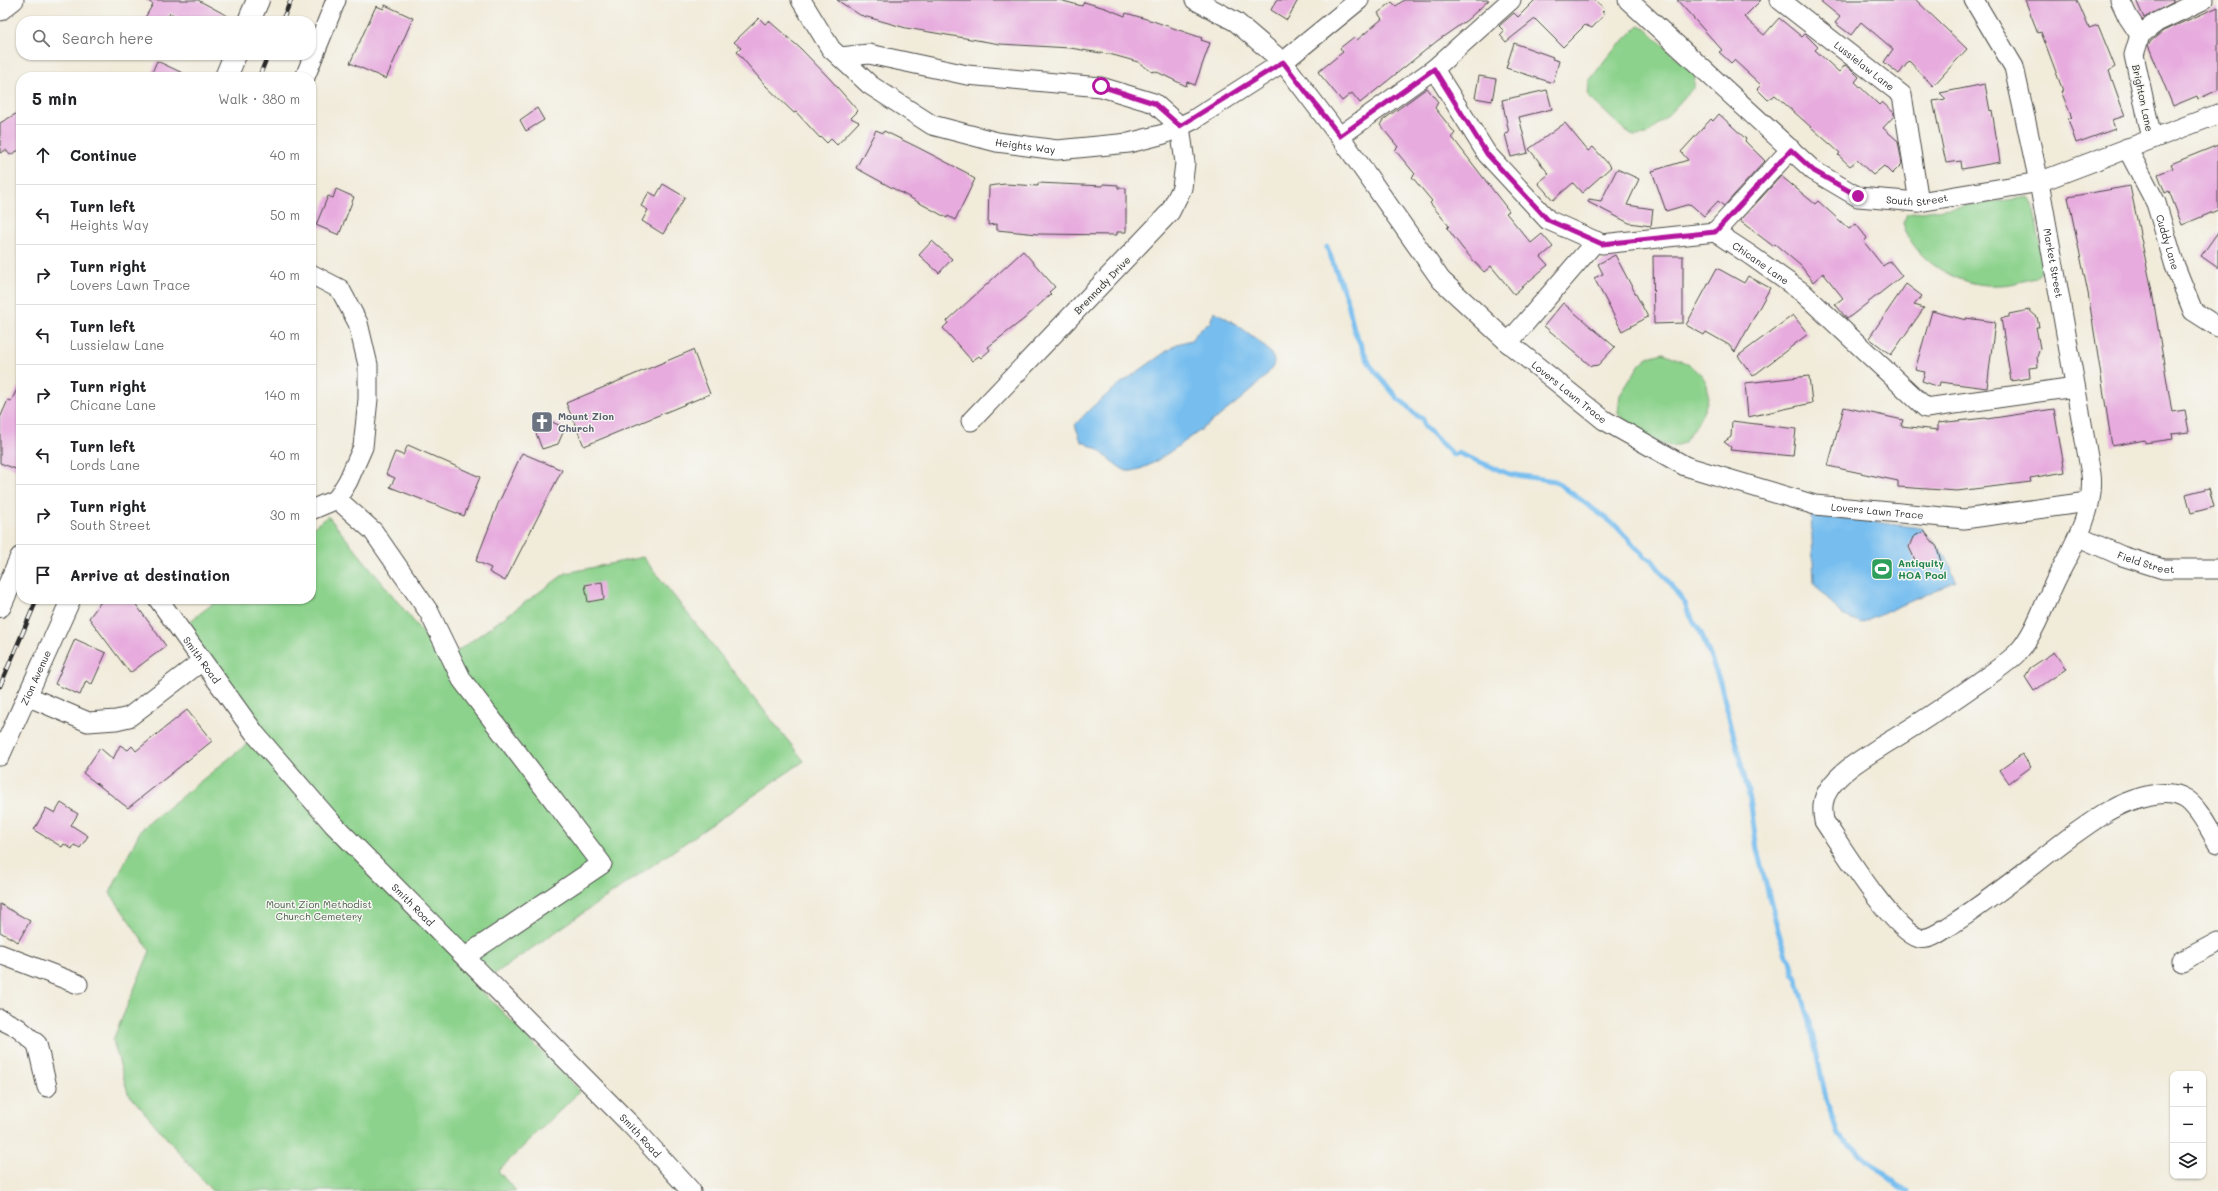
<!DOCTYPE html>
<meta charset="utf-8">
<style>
:root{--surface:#fff;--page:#f6f6f6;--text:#202124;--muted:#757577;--line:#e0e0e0}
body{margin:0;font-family:Mali,sans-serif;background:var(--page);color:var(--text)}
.controls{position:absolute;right:12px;bottom:12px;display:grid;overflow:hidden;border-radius:8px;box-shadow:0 1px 3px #0004}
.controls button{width:36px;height:36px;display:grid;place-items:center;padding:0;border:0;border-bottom:1px solid var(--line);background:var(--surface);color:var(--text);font:20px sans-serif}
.stop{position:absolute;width:12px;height:12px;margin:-9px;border:3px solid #b5179e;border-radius:50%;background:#fff}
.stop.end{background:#b5179e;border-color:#fff;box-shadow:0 1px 4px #0008}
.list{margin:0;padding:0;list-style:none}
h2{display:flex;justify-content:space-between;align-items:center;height:52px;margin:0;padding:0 16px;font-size:17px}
h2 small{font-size:13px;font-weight:400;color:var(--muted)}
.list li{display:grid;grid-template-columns:26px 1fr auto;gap:12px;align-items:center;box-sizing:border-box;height:60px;padding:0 16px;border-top:1px solid var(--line)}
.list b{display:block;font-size:15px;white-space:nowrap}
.list p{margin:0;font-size:13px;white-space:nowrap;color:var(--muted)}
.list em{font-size:13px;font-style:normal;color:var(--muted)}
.icon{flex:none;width:22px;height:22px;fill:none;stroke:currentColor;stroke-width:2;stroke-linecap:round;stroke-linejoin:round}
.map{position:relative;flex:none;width:2218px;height:1191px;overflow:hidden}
.search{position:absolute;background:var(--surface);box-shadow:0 1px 3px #0004;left:16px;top:16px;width:300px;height:44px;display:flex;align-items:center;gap:10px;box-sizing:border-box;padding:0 14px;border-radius:16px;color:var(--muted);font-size:15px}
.panel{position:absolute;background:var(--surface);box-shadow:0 1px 3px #0004;left:16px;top:72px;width:300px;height:532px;border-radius:16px}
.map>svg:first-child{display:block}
.green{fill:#8cd28c;stroke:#5c7e5c}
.water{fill:#77beef;stroke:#51748d}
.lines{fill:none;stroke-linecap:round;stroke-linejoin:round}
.stream{stroke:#77beef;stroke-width:5}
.building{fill:#e7abde}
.minor-casing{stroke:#494845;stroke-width:21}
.major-casing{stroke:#494845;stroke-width:24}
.minor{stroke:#fff;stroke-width:19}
.major{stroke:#fff;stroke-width:22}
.rail-casing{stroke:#2b2b2b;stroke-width:4.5}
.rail{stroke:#f6f6f2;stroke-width:3;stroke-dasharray:9;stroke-linecap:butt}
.route{stroke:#b5179e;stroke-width:5}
.labels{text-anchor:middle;stroke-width:3;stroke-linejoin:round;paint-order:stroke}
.street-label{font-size:10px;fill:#2b2b2b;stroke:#f6f6f2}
.worship-label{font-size:10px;font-weight:bold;fill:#5b616d;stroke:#f6f6f2;text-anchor:start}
.leisure-label{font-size:10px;font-weight:bold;fill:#27864d;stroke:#f6f6f2;text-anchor:start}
.park-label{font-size:10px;fill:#485d48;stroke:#f6f6f2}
</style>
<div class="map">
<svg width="2218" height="1191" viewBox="0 0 2218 1191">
<rect width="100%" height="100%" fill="#f6f6f2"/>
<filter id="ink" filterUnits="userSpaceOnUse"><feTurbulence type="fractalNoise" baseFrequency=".025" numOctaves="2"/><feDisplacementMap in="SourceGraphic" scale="8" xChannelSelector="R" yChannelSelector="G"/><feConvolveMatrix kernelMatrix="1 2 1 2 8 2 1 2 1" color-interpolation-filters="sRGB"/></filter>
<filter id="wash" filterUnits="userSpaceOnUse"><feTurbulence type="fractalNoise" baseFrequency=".012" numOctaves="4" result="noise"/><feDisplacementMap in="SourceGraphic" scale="16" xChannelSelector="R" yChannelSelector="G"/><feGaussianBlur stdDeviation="0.9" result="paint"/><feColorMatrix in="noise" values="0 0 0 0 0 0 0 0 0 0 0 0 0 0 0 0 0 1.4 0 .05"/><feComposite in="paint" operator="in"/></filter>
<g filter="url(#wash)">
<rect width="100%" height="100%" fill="#f1ebda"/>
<g class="green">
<polygon points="1639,25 1644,27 1695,75 1694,87 1670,113 1646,135 1634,136 1620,126 1588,96 1589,81 1608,56"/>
<path d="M2028,197L2033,204L2044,267L2035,278C2024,281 2011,285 1999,285C1960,288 1913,261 1903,223L1907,214Z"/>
<path d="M1663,353C1723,375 1716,398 1684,443C1680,444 1675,446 1671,446C1657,444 1625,425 1618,413L1620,395L1640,364L1648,357Z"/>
<polygon points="328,516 445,660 566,573 643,557 804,761 477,986 580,1091 498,1171 516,1191 212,1191 128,1093 113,1040 150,951 110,893 141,829 262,732 185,625 219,599 311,599 311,529"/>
</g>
<g class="water">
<path d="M1214,311C1227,318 1276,348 1274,363C1271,382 1173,451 1153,463C1146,467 1134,472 1127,471C1119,469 1104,454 1097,449C1092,446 1086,444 1081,441L1075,425L1091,408L1120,384L1177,344L1191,340L1200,329L1210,323Z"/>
<polygon points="1811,514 1922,528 1946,557 1956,581 1862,623 1842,615 1814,583"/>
</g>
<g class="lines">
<path class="stream" d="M1327,247L1348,302L1354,330L1370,365L1398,399C1409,404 1412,415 1423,419L1424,426L1453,455L1458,453L1509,474L1555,481L1615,525L1645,557L1652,560L1686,605L1688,612L1701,633L1720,682L1750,799L1757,850L1778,930L1786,955L1790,960L1793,974L1797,979L1809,1018L1826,1099L1838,1134L1900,1188L1908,1191"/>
</g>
<g id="blocks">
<g class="building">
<polygon points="146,0 198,0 237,21 185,21 170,13 166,21 143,21 153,4"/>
<polygon points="837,0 1059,0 1082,6 1084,2 1105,8 1125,16 1126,13 1153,21 1202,38 1201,40 1210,43 1195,85 1187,82 1186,86 1155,71 1152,72 1138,62 1113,55 1070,48 1000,44 906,28 860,15"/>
<polygon points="1276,0 1298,0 1287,20 1271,10"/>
<polygon points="1404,0 1489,0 1467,20 1437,41 1360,103 1352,93 1342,101 1318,72 1343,52 1340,48 1354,37 1357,40 1382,19 1378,13 1392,2 1396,6"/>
<polygon points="1535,0 1595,0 1605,9 1602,12 1605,14 1592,28 1585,25 1563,47 1535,19 1506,42 1500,35 1504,31 1499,26 1514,13 1518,17"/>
<polygon points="1677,0 1761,0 1744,17 1764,35 1779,18 1802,37 1805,34 1818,47 1815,50 1839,72 1845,65 1850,68 1859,77 1855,82 1879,105 1882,102 1894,113 1894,116 1883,128 1898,141 1902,164 1892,174 1884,166 1873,175 1857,160 1850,166 1838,155 1840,153 1775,95 1768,100 1757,89 1761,85 1734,60 1731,63 1719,52 1722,50"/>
<polygon points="1819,0 1916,0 1967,49 1933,86 1909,61 1899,74 1884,62 1893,49 1861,22 1851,35 1835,23 1840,17"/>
<polygon points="2025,0 2077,0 2089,28 2098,25 2115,67 2109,71 2125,116 2112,120 2115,129 2076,143 2068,119 2072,118 2061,91 2063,91 2041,32 2038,33"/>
<polygon points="2136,0 2174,0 2174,2 2144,18"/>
<polygon points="385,5 413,18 386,79 350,63 376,6 384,9"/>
<polygon points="2218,7 2218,90 2198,99 2197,96 2173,106 2148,45 2150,42 2163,31"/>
<polygon points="759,18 765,24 769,21 801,49 830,79 858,111 851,118 859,122 837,145 831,139 827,143 821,137 820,138 796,112 794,113 765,85 737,52 741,48 734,42"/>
<polygon points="1514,43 1553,57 1552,59 1559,61 1553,83 1506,68"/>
<polygon points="157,61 191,77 150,77"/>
<polygon points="1479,76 1496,79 1492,101 1475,98"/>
<polygon points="1985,84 1990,111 1992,110 2000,162 1962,169 1961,161 1946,163 1933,101 1946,99 1940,93"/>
<polygon points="1427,88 1438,102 1435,108 1455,133 1452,137 1509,211 1506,213 1531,243 1542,234 1553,247 1541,257 1548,265 1514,294 1491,266 1484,272 1463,249 1447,228 1449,226 1430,203 1432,201 1412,177 1415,174 1395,150 1398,147 1380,125 1383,120"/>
<polygon points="1547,90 1552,109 1519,117 1528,153 1511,157 1505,134 1509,133 1502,100"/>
<polygon points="537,108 544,120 526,131 520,120"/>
<polygon points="21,111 21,149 10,155 6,150 0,153 0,123"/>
<polygon points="1719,114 1746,139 1745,141 1765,161 1724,206 1718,201 1704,216 1690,204 1666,211 1652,171 1688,160 1681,152 1711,119 1713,121"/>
<polygon points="1565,123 1588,151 1593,147 1611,167 1582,193 1573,183 1553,200 1538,183 1549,174 1529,149"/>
<polygon points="876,130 883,133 884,131 917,147 969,174 968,175 975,179 955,220 948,216 947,218 856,168"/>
<polygon points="2218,145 2218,210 2182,225 2169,191 2165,193 2158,174 2173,168 2171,164"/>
<polygon points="1617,169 1639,179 1627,205 1653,209 1651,226 1629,223 1588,202 1589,199 1601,201"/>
<polygon points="1781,176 1815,204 1818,201 1849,229 1856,224 1867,238 1864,242 1883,266 1890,261 1902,276 1847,319 1835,304 1843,298 1823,273 1813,282 1801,266 1775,244 1773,246 1740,221"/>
<polygon points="1038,183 1103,186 1103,184 1118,185 1118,188 1126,188 1126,232 1117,232 1117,235 1038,234 997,230 997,224 988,225 989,186 1005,184 1038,186"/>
<polygon points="663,184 685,197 663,234 642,221 648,210 641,206 649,192 656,196"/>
<polygon points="2130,186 2151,286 2172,412 2185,410 2189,432 2172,434 2173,439 2145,443 2145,440 2112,446 2088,293 2068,197"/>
<polygon points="336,189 354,197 339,235 316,225 328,196 333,198"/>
<polygon points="2218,232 2218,268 2201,256"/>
<polygon points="932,241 952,259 939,273 919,255"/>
<polygon points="1023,251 1055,287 1049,292 1051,294 1024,319 988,347 990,350 981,358 979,356 972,361 943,328 948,323 947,321"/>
<polygon points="1615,255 1648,317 1622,331 1594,278 1603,274 1598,264"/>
<polygon points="1653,256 1683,256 1683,323 1654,324"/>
<polygon points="1717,268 1744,283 1748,276 1770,288 1735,352 1729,345 1706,332 1704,335 1686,325"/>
<polygon points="1906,284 1922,296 1914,305 1924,308 1891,355 1869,338"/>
<polygon points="1563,303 1615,347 1598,365 1591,366 1544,326"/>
<polygon points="2029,310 2037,317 2039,327 2036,327 2040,348 2037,357 2038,367 2029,368 2030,378 2011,381 2001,318 2009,317 2009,314"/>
<polygon points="1932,311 1966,320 1966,318 1995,322 1987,388 1940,382 1939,387 1922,381 1925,372 1915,370"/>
<polygon points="1793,315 1808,334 1753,376 1738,356"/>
<polygon points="693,350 710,394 584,446 566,403"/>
<polygon points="1809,376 1812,403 1748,417 1745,383"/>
<polygon points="21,382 21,471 0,463 0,418 8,400 11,401"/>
<polygon points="1844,407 1903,420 1901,426 1938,430 1938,423 1986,418 1987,419 2054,409 2065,472 2030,478 2031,482 1957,491 1898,487 1898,481 1828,466"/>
<polygon points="550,421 565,428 558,444 542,449 536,433 541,424"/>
<polygon points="1732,421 1796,429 1793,456 1730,450 1731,447 1724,442 1731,437"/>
<polygon points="408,445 480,477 464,516 390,487 395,478 386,474 395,452 403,455"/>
<polygon points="522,453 562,470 505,581 489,572 491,568 476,561 498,504"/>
<polygon points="2209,488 2214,507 2191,513 2186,494"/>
<polygon points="1924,531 1937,547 1941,562 1930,568 1916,562 1909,547 1913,537"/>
<polygon points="602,582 604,599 588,602 585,585"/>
<polygon points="103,599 132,599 166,646 130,673 89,618"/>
<polygon points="75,639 106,653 92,684 86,681 80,695 55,684"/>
<polygon points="2054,652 2066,669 2034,691 2025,677 2030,668"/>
<polygon points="187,710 212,741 128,808 83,773 100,748 113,759 120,745 128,750 132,746 136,751"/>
<polygon points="2022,754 2031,767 2009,783 2000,770"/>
<polygon points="61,803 78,814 71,825 88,836 80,848 74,845 72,849 64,844 62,847 34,830 46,808 55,813"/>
<polygon points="0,904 30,921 18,942 0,932"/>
</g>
</g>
</g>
<g filter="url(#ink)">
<use href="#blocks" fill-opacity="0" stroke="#494845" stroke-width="1"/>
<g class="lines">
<g class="minor-casing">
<g id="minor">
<path id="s1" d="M801,0L831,49L840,57L870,85L932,125L997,142L1057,150L1129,143L1164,134L1193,120L1283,62L1359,0"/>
<path id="s2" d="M1195,0L1236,22L1283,62L1346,145L1441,280L1512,346L1604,420L1685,466L1815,505L1964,519L2088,502"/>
<path id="s3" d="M1628,0L1814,171L1858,197L1919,202L2039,182L2218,114"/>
<path id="s4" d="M1780,0L1902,95L1919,202"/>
<path id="s5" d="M1974,0L2014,67L2039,182L2091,474C2095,506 2077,540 2062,568C2047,594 2038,629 2019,651C2008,663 1992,673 1978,683C1948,704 1917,725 1885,744C1867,756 1841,770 1829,789C1822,799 1822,809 1824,821C1841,846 1892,930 1919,938C1931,941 1944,929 1954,923C1993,898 2029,868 2066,840C2087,825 2109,808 2133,800C2150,794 2171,789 2186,799C2200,808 2209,830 2218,843"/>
<polyline points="2120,0 2128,17 2140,35"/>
<polyline points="0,11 14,0"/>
<polyline points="840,57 869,54 967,75 1101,87 1154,103 1180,126 1185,163 1182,188 1170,212 971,421"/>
<path id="s6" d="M1434,69L1487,154L1548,220L1602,244L1715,232L1750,255L1802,292L1926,408L2075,387"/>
<polyline points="305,77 336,0"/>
<polyline points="1340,136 1434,69 1511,0"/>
<polyline points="2152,139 2134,55 2140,35 2157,22 2203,0"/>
<path id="s7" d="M2127,148L2156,203L2175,266L2193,311L2218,327"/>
<polyline points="1715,232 1791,149"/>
<polyline points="311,274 340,289 358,323 368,365 368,399 363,447 348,481 337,499 311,510"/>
<polyline points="1508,343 1596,241"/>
<polyline points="337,499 373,531 429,612 462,680 602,864 476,949 466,958"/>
<path id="s8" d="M2079,537L2122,556L2163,569H2218"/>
<path id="s9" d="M158,599L256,735L333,824L632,1126L691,1191"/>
<polyline points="27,696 88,722 116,720 129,717 202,661"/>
<path id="s10" d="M0,756L71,599"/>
<polyline points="0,954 78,984"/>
<polyline points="2182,961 2218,942"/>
<polyline points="0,1019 18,1028 37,1044 47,1087"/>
</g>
</g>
<g class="major-casing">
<g id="major">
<polyline points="249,21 258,0"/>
<polyline points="226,77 235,55"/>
<polyline points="0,606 21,558"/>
</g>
</g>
<use href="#minor" class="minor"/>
<use href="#major" class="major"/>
<g class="rail-casing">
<g id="rail">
<polyline points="282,21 291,0"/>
<polyline points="259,77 268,55"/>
<polyline points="0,686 37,599"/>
</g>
</g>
<use href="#rail" class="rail"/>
</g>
</g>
<g class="lines" filter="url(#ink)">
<polyline class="route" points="1101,86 1154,103 1180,126 1283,62 1340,136 1434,69 1487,154 1548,220 1602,244 1715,232 1791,150 1814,171 1858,196"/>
</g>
<defs>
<g id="church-square" transform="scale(1.15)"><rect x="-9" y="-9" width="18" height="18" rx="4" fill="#6b7280" stroke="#f6f6f2"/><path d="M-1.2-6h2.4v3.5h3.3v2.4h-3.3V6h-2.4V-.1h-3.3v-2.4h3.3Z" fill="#fff"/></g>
<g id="stadium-square" transform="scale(1.15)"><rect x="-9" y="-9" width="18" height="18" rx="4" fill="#2e9e5b" stroke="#f6f6f2"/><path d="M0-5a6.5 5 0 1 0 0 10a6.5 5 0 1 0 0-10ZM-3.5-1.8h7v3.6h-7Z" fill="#fff"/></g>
</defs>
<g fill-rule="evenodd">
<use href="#church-square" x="542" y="422"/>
<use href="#stadium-square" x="1882" y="569"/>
</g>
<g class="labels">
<g class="street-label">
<text dy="4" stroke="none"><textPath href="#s4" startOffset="107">Lussielaw Lane</textPath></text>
<text transform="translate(2143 98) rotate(78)" y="4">Brighton Lane</text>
<text dy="4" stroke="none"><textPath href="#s1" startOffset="280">Heights Way</textPath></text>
<text dy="4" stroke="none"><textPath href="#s3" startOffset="363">South Street</textPath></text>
<text dy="4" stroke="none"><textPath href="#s7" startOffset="103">Cuddy Lane</textPath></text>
<text dy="4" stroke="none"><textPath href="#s6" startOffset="418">Chicane Lane</textPath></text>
<text dy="4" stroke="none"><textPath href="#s5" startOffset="278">Market Street</textPath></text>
<text transform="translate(1102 285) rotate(-46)" y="4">Brennady Drive</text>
<text dy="4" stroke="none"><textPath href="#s2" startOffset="548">Lovers Lawn Trace</textPath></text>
<text dy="4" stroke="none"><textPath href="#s2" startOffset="884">Lovers Lawn Trace</textPath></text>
<text dy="4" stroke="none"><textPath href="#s8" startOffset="72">Field Street</textPath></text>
<text dy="4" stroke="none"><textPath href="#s9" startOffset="75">Smith Road</textPath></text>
<text dy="4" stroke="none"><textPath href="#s10" startOffset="86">Zion Avenue</textPath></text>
<text dy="4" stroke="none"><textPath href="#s9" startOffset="399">Smith Road</textPath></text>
<text dy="4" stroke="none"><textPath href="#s9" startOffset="723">Smith Road</textPath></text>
</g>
<g class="worship-label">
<text x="558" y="420">Mount Zion<tspan x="558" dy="12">Church</tspan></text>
</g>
<g class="leisure-label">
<text x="1898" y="567">Antiquity<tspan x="1898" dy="12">HOA Pool</tspan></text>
</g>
<g class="park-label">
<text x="319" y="908">Mount Zion Methodist<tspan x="319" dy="12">Church Cemetery</tspan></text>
</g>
</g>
</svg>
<div class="controls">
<button>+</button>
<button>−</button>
<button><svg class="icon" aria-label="layers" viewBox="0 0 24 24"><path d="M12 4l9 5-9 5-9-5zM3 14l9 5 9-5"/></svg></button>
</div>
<div class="stop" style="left:1101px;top:86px"></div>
<div class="stop end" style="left:1858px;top:196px"></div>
<div class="search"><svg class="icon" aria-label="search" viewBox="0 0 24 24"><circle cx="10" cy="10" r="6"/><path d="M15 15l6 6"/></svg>Search here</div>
<section class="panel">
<h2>5 min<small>Walk · 380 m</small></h2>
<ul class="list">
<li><svg class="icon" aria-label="ahead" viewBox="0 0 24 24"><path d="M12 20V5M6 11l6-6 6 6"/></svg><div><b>Continue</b></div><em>40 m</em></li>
<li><svg class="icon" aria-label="left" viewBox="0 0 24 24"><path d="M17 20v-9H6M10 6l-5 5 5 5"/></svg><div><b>Turn left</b><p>Heights Way</p></div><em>50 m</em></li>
<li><svg class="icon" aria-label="right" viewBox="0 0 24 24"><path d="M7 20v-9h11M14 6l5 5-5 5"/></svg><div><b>Turn right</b><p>Lovers Lawn Trace</p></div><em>40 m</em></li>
<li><svg class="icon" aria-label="left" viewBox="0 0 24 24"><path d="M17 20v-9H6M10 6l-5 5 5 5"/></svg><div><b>Turn left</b><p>Lussielaw Lane</p></div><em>40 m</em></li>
<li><svg class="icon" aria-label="right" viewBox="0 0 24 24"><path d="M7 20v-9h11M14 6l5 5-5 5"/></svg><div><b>Turn right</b><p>Chicane Lane</p></div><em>140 m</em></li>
<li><svg class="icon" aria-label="left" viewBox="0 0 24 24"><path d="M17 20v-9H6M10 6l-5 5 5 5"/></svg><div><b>Turn left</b><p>Lords Lane</p></div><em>40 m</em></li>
<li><svg class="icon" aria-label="right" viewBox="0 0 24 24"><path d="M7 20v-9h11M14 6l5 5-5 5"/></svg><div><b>Turn right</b><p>South Street</p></div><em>30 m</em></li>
<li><svg class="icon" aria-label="arrive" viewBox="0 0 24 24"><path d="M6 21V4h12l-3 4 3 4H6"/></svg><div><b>Arrive at destination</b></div></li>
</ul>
</section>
</div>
